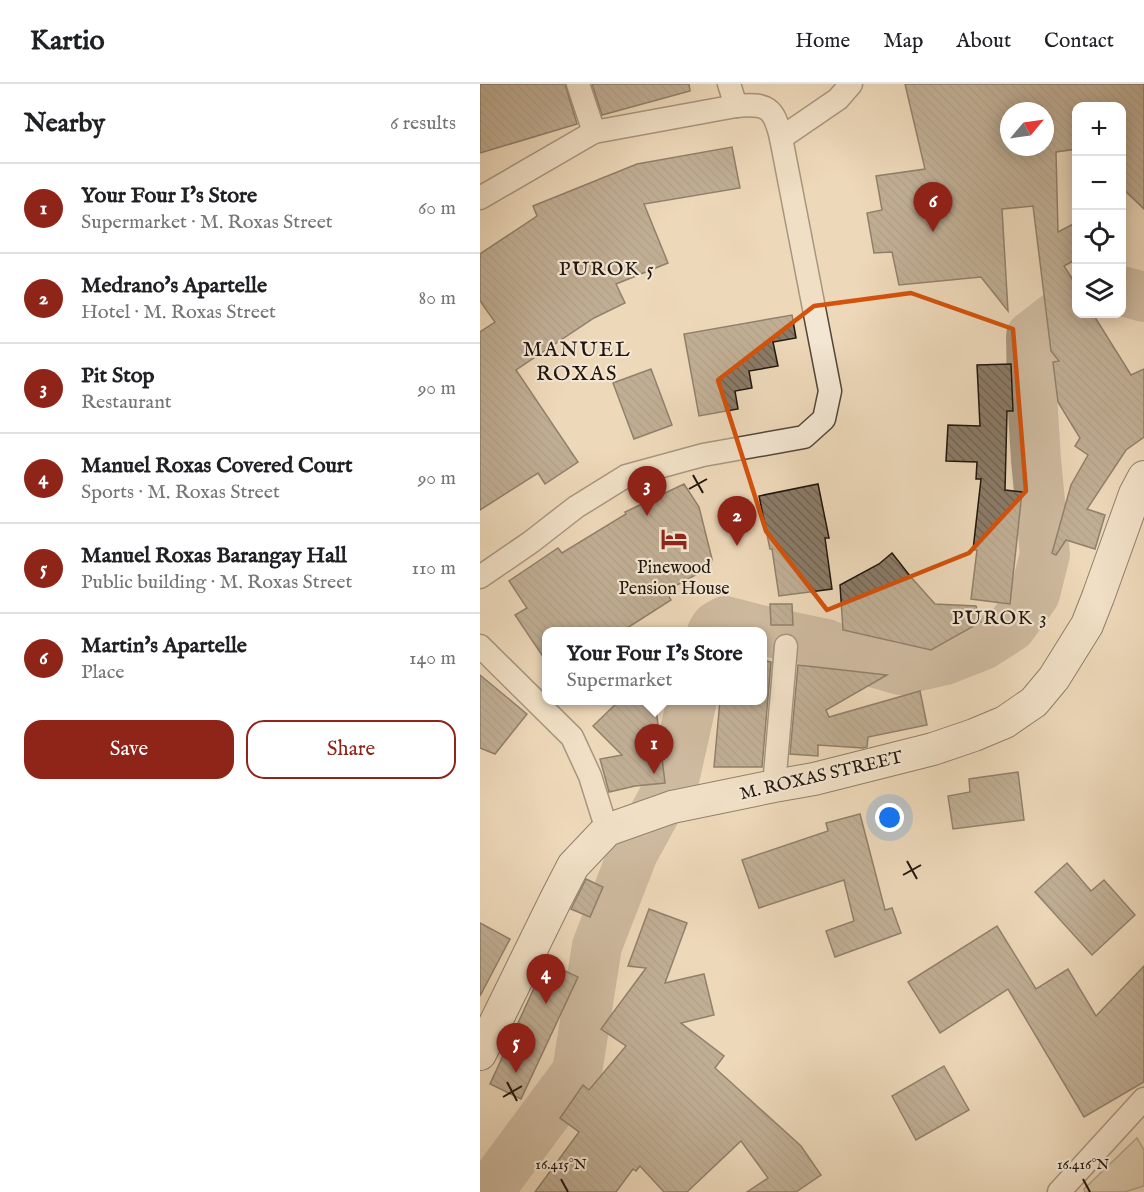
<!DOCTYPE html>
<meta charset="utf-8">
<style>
:root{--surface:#fff;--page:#f6f6f6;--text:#202124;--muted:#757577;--line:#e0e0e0;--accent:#8f2418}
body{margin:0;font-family:"IM FELL English",serif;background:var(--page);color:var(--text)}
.controls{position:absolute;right:18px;top:18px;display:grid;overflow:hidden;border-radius:12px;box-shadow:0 3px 15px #0003}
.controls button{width:54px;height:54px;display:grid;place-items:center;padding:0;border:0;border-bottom:2px solid var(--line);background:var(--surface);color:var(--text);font:30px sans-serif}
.compass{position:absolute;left:520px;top:18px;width:54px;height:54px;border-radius:50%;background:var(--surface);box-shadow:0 3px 15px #0003;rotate:61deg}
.you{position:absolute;left:410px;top:734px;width:21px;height:21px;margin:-15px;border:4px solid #fff;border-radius:50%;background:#1a73e8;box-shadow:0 0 0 9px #1a73e833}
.badge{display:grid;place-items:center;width:39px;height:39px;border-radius:50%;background:var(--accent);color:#fff;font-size:20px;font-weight:700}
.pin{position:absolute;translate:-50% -50px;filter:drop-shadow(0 2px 3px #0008)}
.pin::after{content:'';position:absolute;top:32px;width:21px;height:18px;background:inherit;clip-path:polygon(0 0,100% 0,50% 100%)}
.popup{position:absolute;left:62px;top:543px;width:225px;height:78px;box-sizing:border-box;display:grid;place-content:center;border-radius:12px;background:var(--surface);filter:drop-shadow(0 2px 4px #0005);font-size:20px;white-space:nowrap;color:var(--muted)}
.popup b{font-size:22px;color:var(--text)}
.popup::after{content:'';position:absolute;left:50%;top:100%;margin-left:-12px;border:12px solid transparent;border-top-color:var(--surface)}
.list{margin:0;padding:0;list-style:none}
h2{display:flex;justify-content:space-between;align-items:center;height:78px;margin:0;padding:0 24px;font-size:26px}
h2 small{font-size:20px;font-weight:400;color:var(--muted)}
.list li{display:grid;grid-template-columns:39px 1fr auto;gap:18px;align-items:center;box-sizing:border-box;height:90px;padding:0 24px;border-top:2px solid var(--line)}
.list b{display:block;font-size:22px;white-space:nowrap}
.list p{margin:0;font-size:20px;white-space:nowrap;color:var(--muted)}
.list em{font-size:20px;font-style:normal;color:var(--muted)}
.actions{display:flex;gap:12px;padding:18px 24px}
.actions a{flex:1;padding:14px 0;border:2px solid var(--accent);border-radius:18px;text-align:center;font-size:21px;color:var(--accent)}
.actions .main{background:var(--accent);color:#fff}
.icon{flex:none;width:33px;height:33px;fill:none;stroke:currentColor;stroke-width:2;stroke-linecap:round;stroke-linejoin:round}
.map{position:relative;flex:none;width:664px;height:1108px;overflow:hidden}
header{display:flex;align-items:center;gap:36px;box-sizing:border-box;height:84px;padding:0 30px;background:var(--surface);border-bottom:2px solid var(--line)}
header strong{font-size:28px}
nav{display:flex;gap:33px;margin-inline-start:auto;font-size:21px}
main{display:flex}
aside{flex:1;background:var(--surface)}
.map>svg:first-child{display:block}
.garden{fill:#cab79c;stroke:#766655;stroke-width:1.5}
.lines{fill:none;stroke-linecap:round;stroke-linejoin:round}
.river{stroke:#a8967f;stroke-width:50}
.building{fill:url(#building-back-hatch);stroke:#21160e;stroke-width:1.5;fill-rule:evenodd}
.street-casing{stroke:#544639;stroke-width:25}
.secondary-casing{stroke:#21160e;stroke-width:34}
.street{stroke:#f3e6d2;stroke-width:22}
.secondary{stroke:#f3e6d2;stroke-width:32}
.marked{fill:none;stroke:#d4520c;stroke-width:4.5;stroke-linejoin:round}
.ticks{fill:none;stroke:#21160e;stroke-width:2}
.labels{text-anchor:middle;stroke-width:4.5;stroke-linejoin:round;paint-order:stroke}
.poi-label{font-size:18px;fill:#21160e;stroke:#f3e6d2}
.street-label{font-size:18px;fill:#21160e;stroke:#f3e6d2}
.neighbourhood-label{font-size:20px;letter-spacing:1.5px;fill:#21160e;stroke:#f3e6d2}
.quarter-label{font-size:21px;letter-spacing:1.5px;fill:#21160e;stroke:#f3e6d2}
.ticks-label{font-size:15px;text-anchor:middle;fill:#21160e;stroke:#f3e6d2;stroke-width:4.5;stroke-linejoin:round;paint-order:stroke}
</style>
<header>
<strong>Kartio</strong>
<nav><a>Home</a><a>Map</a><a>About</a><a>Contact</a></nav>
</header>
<main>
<aside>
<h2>Nearby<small>6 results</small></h2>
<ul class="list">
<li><span class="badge">1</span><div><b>Your Four I's Store</b><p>Supermarket · M. Roxas Street</p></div><em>60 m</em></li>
<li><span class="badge">2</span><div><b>Medrano's Apartelle</b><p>Hotel · M. Roxas Street</p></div><em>80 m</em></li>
<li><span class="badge">3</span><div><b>Pit Stop</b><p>Restaurant</p></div><em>90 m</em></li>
<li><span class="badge">4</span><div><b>Manuel Roxas Covered Court</b><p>Sports · M. Roxas Street</p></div><em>90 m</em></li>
<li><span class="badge">5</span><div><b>Manuel Roxas Barangay Hall</b><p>Public building · M. Roxas Street</p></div><em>110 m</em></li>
<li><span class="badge">6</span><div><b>Martin's Apartelle</b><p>Place</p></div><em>140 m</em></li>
</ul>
<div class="actions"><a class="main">Save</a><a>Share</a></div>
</aside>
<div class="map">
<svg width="664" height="1108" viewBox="0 0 664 1108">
<defs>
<pattern id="building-back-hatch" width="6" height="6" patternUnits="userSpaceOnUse" patternTransform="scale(1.5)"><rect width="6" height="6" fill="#8b7b67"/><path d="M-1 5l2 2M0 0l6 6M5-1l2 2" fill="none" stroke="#716453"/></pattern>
</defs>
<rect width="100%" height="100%" fill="#edd8b9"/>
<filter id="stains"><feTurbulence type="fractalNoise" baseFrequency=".00333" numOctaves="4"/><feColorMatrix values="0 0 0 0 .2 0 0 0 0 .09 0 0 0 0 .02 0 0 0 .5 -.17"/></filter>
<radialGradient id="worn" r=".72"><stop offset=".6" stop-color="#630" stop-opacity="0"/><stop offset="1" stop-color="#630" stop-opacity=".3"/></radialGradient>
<polygon class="garden" points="657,1054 664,1066 664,1102 645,1108 605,1108 604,1105"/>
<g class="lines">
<g class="river">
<polyline points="642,207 664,213"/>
<polyline points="232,548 236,542 245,537 284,547 346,560 382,575 420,586 465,576 503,561 531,543 555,510 565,470 556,376 552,311 551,252 596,217"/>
<polyline points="8,1108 97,988 117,862 153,769 195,692 212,616"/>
</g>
</g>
<g class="building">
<polygon points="0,0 85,0 97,40 0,69"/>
<polygon points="112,0 209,0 210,7 122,31"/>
<path d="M425,0H664V125L642,104V22H597V65L576,68L578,148L597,138V175L584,182L597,202V230H613L651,291L664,285V353L646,366L607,425L625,431L615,465L586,456L576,471L572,469L591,401L608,371L595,362L600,354L578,318L573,278L579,277L571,267L553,122L522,125L528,227L501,193L419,201L412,168L394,169L387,129L402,126L396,92L445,85ZM529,27H565V63H529Z"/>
<polygon points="252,63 260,104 164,120 188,179 136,200 145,219 114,234 36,286 98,378 65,400 58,389 0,426 0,248 15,238 0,217 0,170 57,132 53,122 157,80"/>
<polygon points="312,231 316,254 293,258 298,282 269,287 272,304 255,307 258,325 219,332 204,250"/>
<polygon points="531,280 533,327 527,327 525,406 542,408 530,520 491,515 497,466 493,466 501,395 496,395 497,378 466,377 468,341 500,342 497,281"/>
<polygon points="171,285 192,341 154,355 133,299"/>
<polygon points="204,400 219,423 232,475 230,483 186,507 191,516 141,548 66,548 66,577 35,531 47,524 29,497 78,464 82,469 146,430 145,428"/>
<polygon points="338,400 349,454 345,454 352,505 299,512 292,465 290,465 279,412"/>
<polygon points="412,469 430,492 455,520 496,522 501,538 451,566 363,546 360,501 399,480"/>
<polygon points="290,520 312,520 313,541 291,541"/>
<polygon points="282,576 291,578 282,683 234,683 240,616 282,616"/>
<polygon points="318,581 407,591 346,626 349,633 440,607 447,641 388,653 387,663 383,664 338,661 338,672 310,670"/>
<polygon points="0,591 47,630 15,670 0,664"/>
<polygon points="140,616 175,616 185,699 155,702 129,708 120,675 142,671 113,642"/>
<polygon points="538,688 544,736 473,745 468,712 490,708 489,695"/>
<polygon points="380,730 405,826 412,824 421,849 355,873 346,847 374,837 364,796 279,824 262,776 348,747 346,739"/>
<polygon points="587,779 611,807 624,796 655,831 612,871 555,808"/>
<polygon points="106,795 123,803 110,833 91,825"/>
<polygon points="169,825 207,839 185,899 224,890 234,931 201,939 244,972 235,984 321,1062 341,1091 316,1108 267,1108 288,1094 261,1057 207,1108 184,1108 160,1082 156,1087 153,1085 136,1108 55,1108 99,1048 80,1034 103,1001 109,1006 146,962 121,945 166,884 148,882"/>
<polygon points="0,839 30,855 0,912"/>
<polygon points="517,842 556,905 588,885 616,932 664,882 664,998 604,1033 528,905 460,949 428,898"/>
<polygon points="66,878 98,893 41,1015 10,1000"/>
<polygon points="464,982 489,1026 436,1056 412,1012"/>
</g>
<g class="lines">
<g class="street-casing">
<g id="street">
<polyline points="98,0 114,48"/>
<polyline points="249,0 256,22"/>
<polyline points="301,54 358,15 371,0"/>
<path d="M0,114L114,48L256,22C288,19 294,24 301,54L350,307L344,335L324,353L223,371L146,392L96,423L51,458L0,493"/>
<polyline points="0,562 92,653 110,692 127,746"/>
<polyline points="294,702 306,562"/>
<polyline points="579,1108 664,1015"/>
</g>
</g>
<g class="secondary-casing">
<polyline id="secondary" points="0,970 76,815 93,782 127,746 192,723 294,702 334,695 453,665 494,651 525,638 554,618 574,594 607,541 618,513 655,410 664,393"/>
</g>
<use href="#street" class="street"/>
<use href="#secondary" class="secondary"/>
</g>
<path d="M0 0H664V1108H0ZM431,209L533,245L546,407L489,469L347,526L286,447L238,296L334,222Z" fill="#edd8b9" fill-opacity=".55" fill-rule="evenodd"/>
<path class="marked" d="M431,209L533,245L546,407L489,469L347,526L286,447L238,296L334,222Z"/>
<path class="ticks" d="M213,391L223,409M209,405L227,395M427,777L437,795M423,791L441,781M27,998L37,1017M23,1013L42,1002M81,1095L88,1108M603,1095L610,1108"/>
<defs>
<g id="hotel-bare" transform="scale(2.07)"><path d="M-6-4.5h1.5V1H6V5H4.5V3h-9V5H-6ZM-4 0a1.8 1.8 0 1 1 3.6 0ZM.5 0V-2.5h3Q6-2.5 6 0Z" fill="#8f2418" stroke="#f3e6d2" stroke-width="2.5" paint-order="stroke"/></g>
</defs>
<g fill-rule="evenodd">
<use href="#hotel-bare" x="194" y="455"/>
</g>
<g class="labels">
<g class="poi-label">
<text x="194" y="489">Pinewood<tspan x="194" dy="21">Pension House</tspan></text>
</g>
<g class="street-label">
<text transform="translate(341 691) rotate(-13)" y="6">M. ROXAS STREET</text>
</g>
<g class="neighbourhood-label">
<text x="127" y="191">PUROK 5</text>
<text x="520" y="540">PUROK 3</text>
</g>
<g class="quarter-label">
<text x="97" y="272">MANUEL<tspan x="97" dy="24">ROXAS</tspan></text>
</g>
</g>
<g class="ticks-label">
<text x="81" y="1085">16.415°N</text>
<text x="603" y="1085">16.416°N</text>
</g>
<rect width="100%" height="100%" filter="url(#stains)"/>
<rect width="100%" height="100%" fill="url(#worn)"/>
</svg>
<div class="controls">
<button>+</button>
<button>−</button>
<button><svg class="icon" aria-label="locate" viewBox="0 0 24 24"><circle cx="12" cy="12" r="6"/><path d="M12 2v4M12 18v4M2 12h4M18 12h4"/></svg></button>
<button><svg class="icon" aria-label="layers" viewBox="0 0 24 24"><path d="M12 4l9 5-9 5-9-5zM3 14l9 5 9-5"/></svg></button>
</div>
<svg class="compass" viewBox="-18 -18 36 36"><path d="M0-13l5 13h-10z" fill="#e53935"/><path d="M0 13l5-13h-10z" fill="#757577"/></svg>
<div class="you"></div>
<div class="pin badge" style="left:174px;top:690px">1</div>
<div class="popup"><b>Your Four I's Store</b>Supermarket</div>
<div class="pin badge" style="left:257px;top:462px">2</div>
<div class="pin badge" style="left:167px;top:432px">3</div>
<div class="pin badge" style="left:66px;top:920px">4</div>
<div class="pin badge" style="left:36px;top:989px">5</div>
<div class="pin badge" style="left:453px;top:148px">6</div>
</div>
</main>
